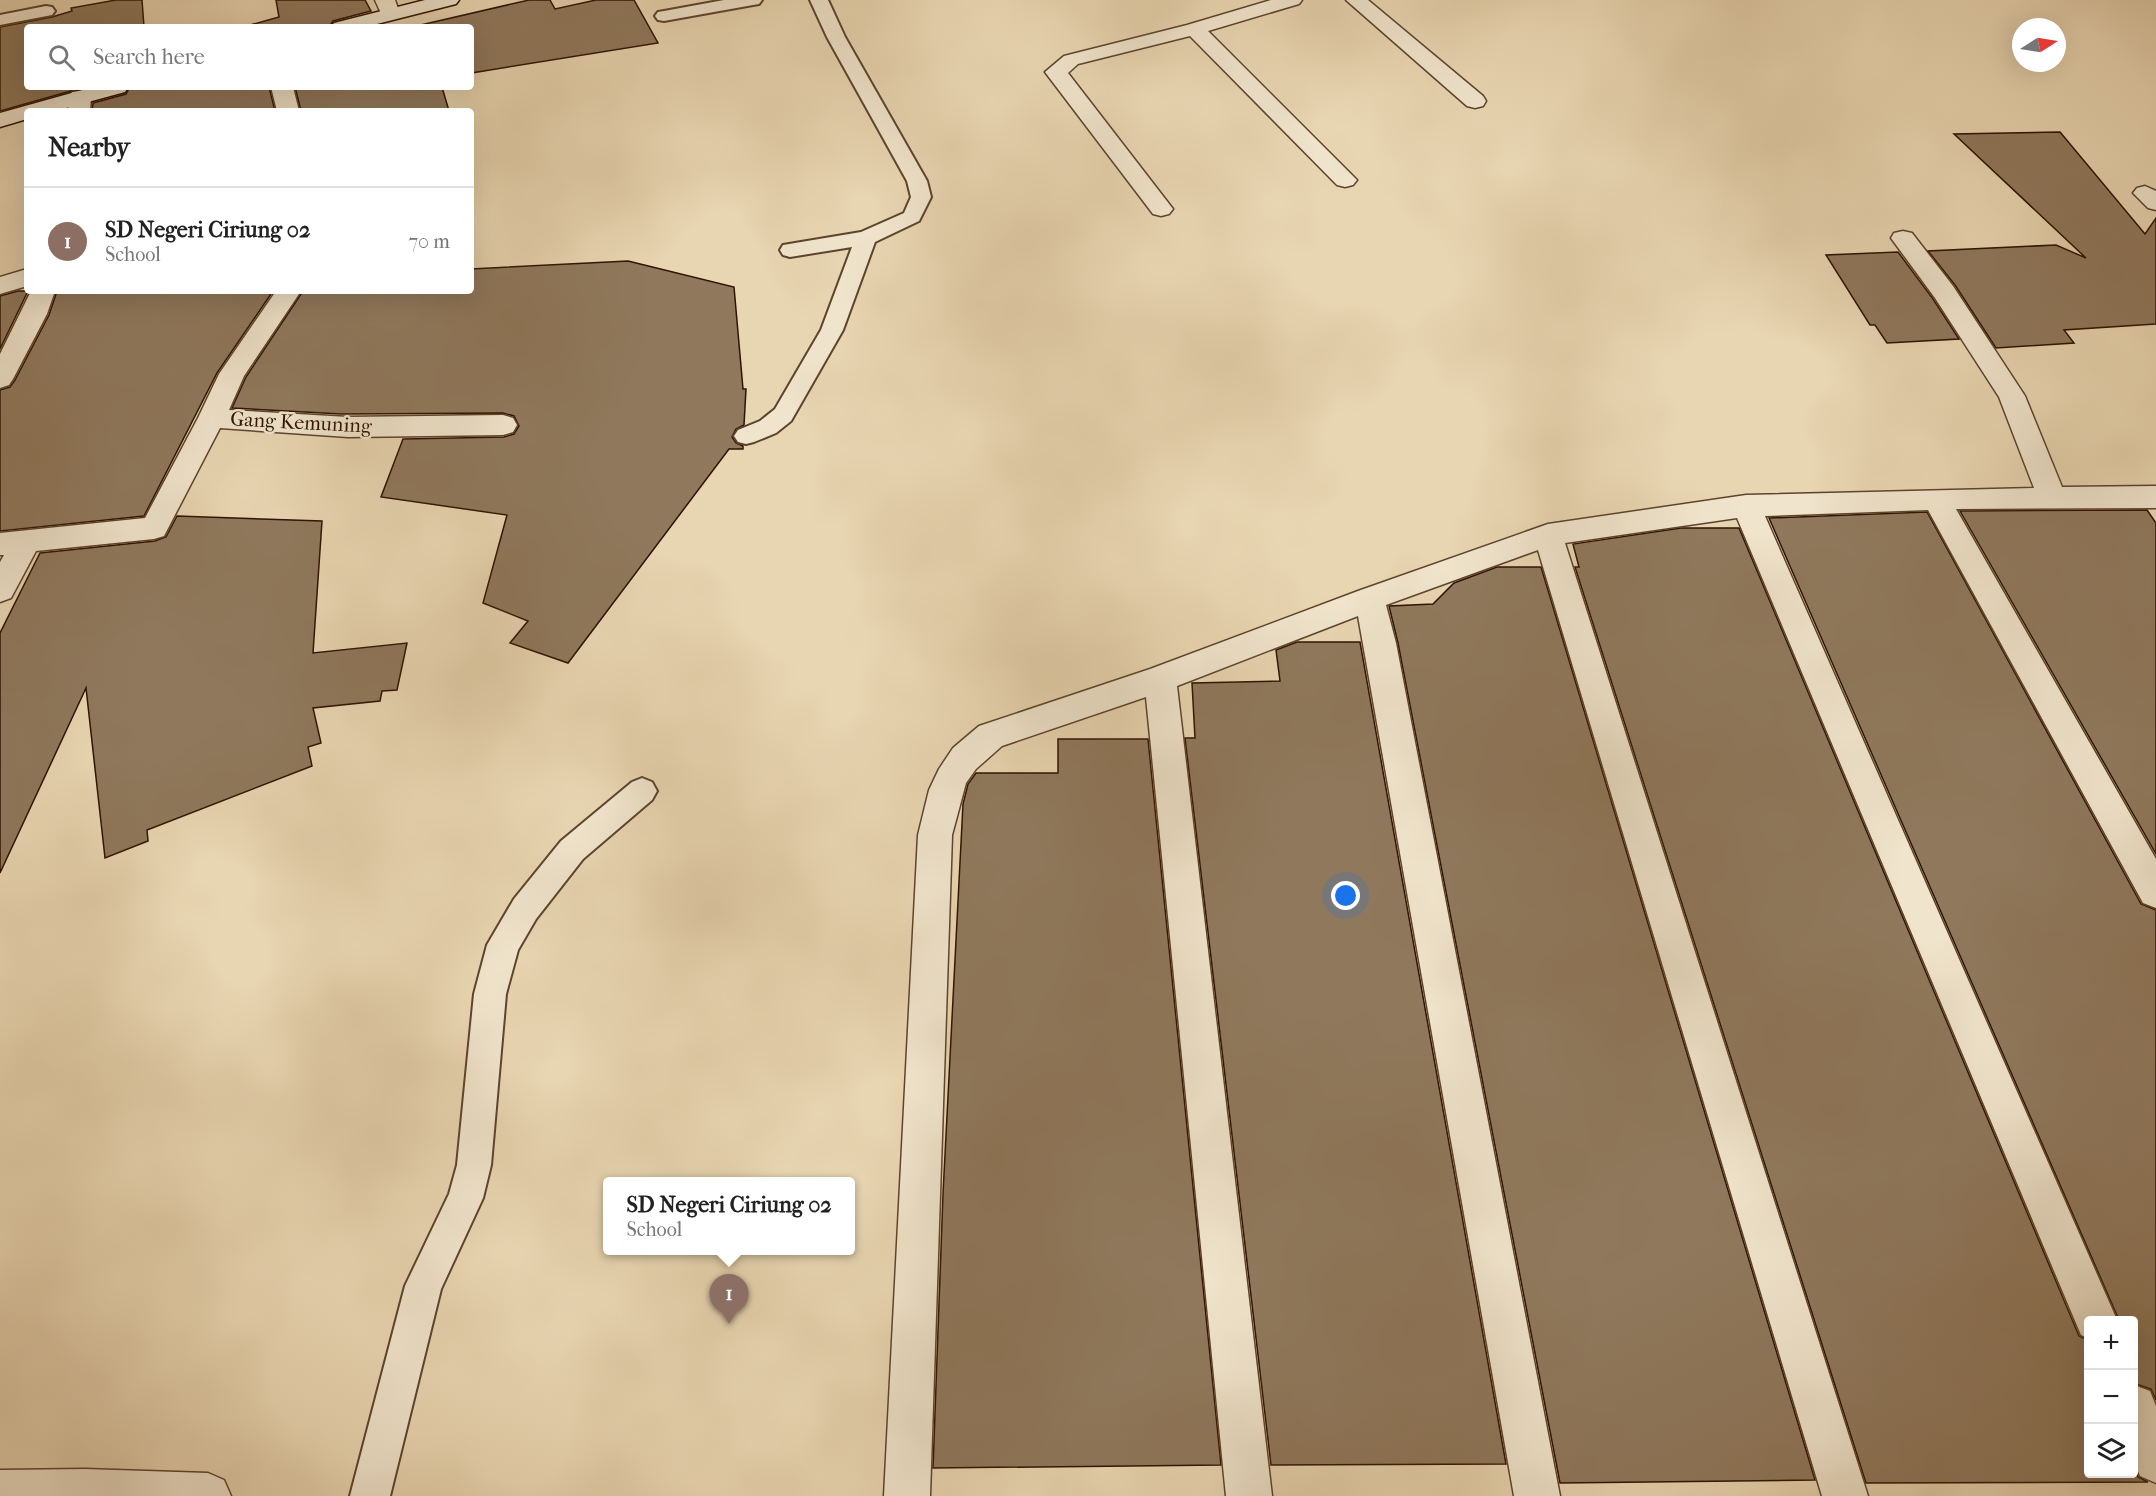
<!DOCTYPE html>
<meta charset="utf-8">
<style>
:root{--surface:#fff;--page:#f2f2f2;--text:#222;--muted:#767676;--line:#e0e0e0;--accent:#8f2418}
body{margin:0;font-family:"IM FELL French Canon",serif;background:var(--page);color:var(--text)}
.controls{position:absolute;right:18px;bottom:18px;display:grid;overflow:hidden;border-radius:6px;box-shadow:0 6px 24px #0002}
.controls button{width:54px;height:54px;display:grid;place-items:center;padding:0;border:0;border-bottom:2px solid var(--line);background:var(--surface);color:var(--text);font:30px sans-serif}
.compass{position:absolute;left:2012px;top:18px;width:54px;height:54px;border-radius:50%;background:var(--surface);box-shadow:0 6px 24px #0002;rotate:78deg}
.you{position:absolute;left:1346px;top:896px;width:21px;height:21px;margin:-15px;border:4px solid #fff;border-radius:50%;background:#1a73e8;box-shadow:0 0 0 9px #1a73e833}
.badge{display:grid;place-items:center;width:39px;height:39px;border-radius:50%;background:var(--accent);color:#fff;font-size:20px;font-weight:700}
.pin{position:absolute;translate:-50% -50px;filter:drop-shadow(0 2px 3px #0008)}
.pin::after{content:'';position:absolute;top:32px;width:21px;height:18px;background:inherit;clip-path:polygon(0 0,100% 0,50% 100%)}
.popup{position:absolute;left:603px;top:1177px;width:252px;height:78px;box-sizing:border-box;display:grid;place-content:center;border-radius:6px;background:var(--surface);filter:drop-shadow(0 2px 4px #0005);font-size:20px;white-space:nowrap;color:var(--muted)}
.popup b{font-size:22px;color:var(--text)}
.popup::after{content:'';position:absolute;left:50%;top:100%;margin-left:-12px;border:12px solid transparent;border-top-color:var(--surface)}
.list{margin:0;padding:0;list-style:none}
h2{display:flex;justify-content:space-between;align-items:center;height:78px;margin:0;padding:0 24px;font-size:26px}
h2 small{font-size:20px;font-weight:400;color:var(--muted)}
.list li{display:grid;grid-template-columns:39px 1fr auto;gap:18px;align-items:center;box-sizing:border-box;height:108px;padding:0 24px;border-top:2px solid var(--line)}
.list b{display:block;font-size:22px;white-space:nowrap}
.list p{margin:0;font-size:20px;white-space:nowrap;color:var(--muted)}
.list em{font-size:20px;font-style:normal;color:var(--muted)}
.icon{flex:none;width:33px;height:33px;fill:none;stroke:currentColor;stroke-width:2;stroke-linecap:round;stroke-linejoin:round}
.map{position:relative;flex:none;width:2156px;height:1496px;overflow:hidden}
.search{position:absolute;background:var(--surface);box-shadow:0 6px 24px #0002;left:24px;top:24px;width:450px;height:66px;display:flex;align-items:center;gap:15px;box-sizing:border-box;padding:0 21px;border-radius:6px;color:var(--muted);font-size:22px}
.panel{position:absolute;background:var(--surface);box-shadow:0 6px 24px #0002;left:24px;top:108px;width:450px;height:186px;border-radius:6px}
.map>svg:first-child{display:block}
.building{fill:#8f785c;stroke:#2e1300;stroke-width:1.5}
.lines{fill:none;stroke-linecap:round;stroke-linejoin:round}
.service-casing{stroke:#5c442c;stroke-width:4}
.minor-casing{stroke:#5c442c;stroke-width:3}
.secondary-casing{stroke:#2e1300;stroke-width:3}
.service{fill:#f0e4cc;fill-rule:evenodd}
.minor{fill:#f0e4cc;fill-rule:evenodd}
.secondary{fill:#f0e4cc;fill-rule:evenodd}
.labels{text-anchor:middle;stroke-width:5;stroke-linejoin:round;paint-order:stroke}
.street-label{font-size:20px;fill:#2e1300;stroke:#f0e4cc}
</style>
<div class="map">
<svg width="2156" height="1496" viewBox="0 0 2156 1496">
<rect width="100%" height="100%" fill="#e8d5b1"/>
<filter id="stains"><feTurbulence type="fractalNoise" baseFrequency=".00333" numOctaves="4"/><feColorMatrix values="0 0 0 0 .2 0 0 0 0 .09 0 0 0 0 .02 0 0 0 .5 -.17"/></filter>
<radialGradient id="worn" r=".72"><stop offset=".6" stop-color="#630" stop-opacity="0"/><stop offset="1" stop-color="#630" stop-opacity=".3"/></radialGradient>
<g class="building">
<polygon points="116,0 142,0 144,27 27,27 27,87 85,87 0,111 0,27 52,17 72,11 71,8"/>
<polygon points="276,0 365,0 371,11 333,21 329,27 243,27 279,17"/>
<polygon points="529,0 550,0 555,9 596,0 634,0 658,43 471,73 471,27 412,27"/>
<polygon points="130,87 269,87 275,111 92,111 93,103 126,94"/>
<polygon points="295,87 442,87 449,111 301,111"/>
<polygon points="2060,132 2145,234 2156,218 2156,324 2064,330 2074,343 1996,348 1955,285 1928,251 2056,245 2086,258 1954,134"/>
<polygon points="1898,252 1933,299 1959,339 1887,343 1875,325 1870,325 1826,255"/>
<polygon points="628,261 734,287 743,389 746,389 744,425 736,429 732,437 736,443 743,446 743,449 729,449 568,663 510,643 528,621 483,603 507,515 381,497 403,439 504,437 514,434 519,426 514,416 503,413 341,414 232,408 246,377 303,291 471,291 471,269"/>
<polygon points="18,291 28,291 0,349 0,296"/>
<polygon points="57,291 273,291 217,373 144,516 0,531 0,390 10,387 15,380 49,315"/>
<polygon points="2147,510 2156,523 2156,854 1960,511"/>
<polygon points="1927,512 2141,904 2156,910 2156,1400 2151,1389 2133,1383 2133,1320 2119,1320 1769,518"/>
<polygon points="177,516 322,521 313,653 407,643 397,690 382,691 380,701 313,708 321,743 308,747 312,766 147,830 148,841 105,858 86,688 0,873 0,633 40,553 155,541 166,537"/>
<polygon points="1681,528 1739,528 2079,1336 2088,1340 2088,1473 2133,1473 2133,1466 2138,1477 2148,1482 1866,1483 1575,567 1579,567 1573,544"/>
<polygon points="1497,567 1541,567 1815,1480 1560,1483 1398,643 1389,606 1433,604 1454,583"/>
<polygon points="1297,642 1360,642 1506,1464 1271,1465 1185,738 1195,738 1192,683 1280,681 1276,650"/>
<polygon points="1058,739 1148,739 1221,1465 933,1468 943,1194 963,804 968,784 976,773 1058,773"/>
</g>
<g class="lines">
<g class="service-casing">
<g id="service">
<polygon points="724,0 762,0 759,4 753,5 664,21 658,20 655,16 658,12 664,11"/>
<polygon points="810,0 828,0 845,37 927,181 931,197 919,221 875,242 843,330 791,421 776,433 754,442 746,444 738,442 734,436 738,430 760,421 775,409 821,330 852,247 790,257 783,255 780,250 783,245 861,232 904,213 911,197 907,181 827,37"/>
<polygon points="46,6 52,7 55,11 52,15 0,25 0,15"/>
<polygon points="642,778 652,782 657,791 652,800 583,859 536,919 518,950 506,994 491,1165 483,1198 441,1289 390,1496 350,1496 405,1286 449,1194 457,1165 474,994 487,945 514,899 561,841 632,782"/>
</g>
</g>
<g class="minor-casing">
<g id="minor">
<polygon points="375,0 395,0 400,14 397,18 383,18"/>
<polygon points="1271,0 1302,0 1299,4 1208,31 1357,180 1353,185 1345,187 1337,185 1190,36 1078,64 1068,73 1173,209 1169,214 1161,216 1153,214 1045,72 1064,56 1187,25"/>
<polygon points="1346,0 1368,0 1483,96 1486,101 1483,106 1475,108 1467,106"/>
<polygon points="271,87 293,87 299,111 277,111"/>
<polygon points="80,91 88,92 91,97 90,111 68,111 69,97 72,92"/>
<polygon points="2145,186 2156,191 2156,210 2148,208 2133,193 2137,188"/>
<polygon points="1903,231 1912,233 1953,286 2025,396 2062,487 2156,486 2156,508 1956,509 2156,859 2156,908 2143,903 1928,510 1765,516 2117,1320 2088,1320 2088,1338 2081,1335 1737,518 1565,543 1868,1496 1822,1496 1538,550 1386,605 1396,643 1560,1496 1514,1496 1358,616 1177,686 1272,1496 1226,1496 1146,697 1002,746 976,769 966,783 952,835 930,1496 884,1496 918,835 929,790 939,769 953,748 979,726 1150,669 1358,591 1548,524 1746,495 2034,488 1999,397 1935,298 1891,238 1894,233"/>
<polygon points="27,269 27,286 0,294 0,277"/>
<polygon points="31,291 55,291 47,314 13,379 9,385 0,388 0,354"/>
<polygon points="276,291 301,291 244,376 229,410 348,417 503,415 513,418 517,425 513,432 503,435 348,437 220,428 164,536 154,539 36,551 11,598 0,602 0,562 4,555 0,555 0,533 145,518 198,418 219,374"/>
<polygon points="2134,1385 2150,1391 2156,1406 2156,1483 2140,1476 2134,1461"/>
<polygon points="85,1469 208,1473 224,1480 231,1496 0,1496 0,1470"/>
</g>
</g>
<g class="secondary-casing">
<g id="secondary">
<polygon points="425,0 459,0 456,4 365,27 331,27 334,23"/>
<polygon points="93,87 128,87 125,92 55,111 27,111 27,119 0,127 0,113"/>
</g>
</g>
<use href="#service" class="service"/>
<use href="#minor" class="minor"/>
<use href="#secondary" class="secondary"/>
</g>
<g class="labels">
<g class="street-label">
<text transform="translate(301 422) rotate(3)" y="7">Gang Kemuning</text>
</g>
</g>
<rect width="100%" height="100%" filter="url(#stains)"/>
<rect width="100%" height="100%" fill="url(#worn)"/>
</svg>
<div class="controls">
<button>+</button>
<button>−</button>
<button><svg class="icon" aria-label="layers" viewBox="0 0 24 24"><path d="M12 4l9 5-9 5-9-5zM3 14l9 5 9-5"/></svg></button>
</div>
<svg class="compass" viewBox="-18 -18 36 36"><path d="M0-13l5 13h-10z" fill="#e53935"/><path d="M0 13l5-13h-10z" fill="#767676"/></svg>
<div class="you"></div>
<div class="pin badge" style="left:729px;top:1324px;background:#8d6e63">1</div>
<div class="popup"><b>SD Negeri Ciriung 02</b>School</div>
<div class="search"><svg class="icon" aria-label="search" viewBox="0 0 24 24"><circle cx="10" cy="10" r="6"/><path d="M15 15l6 6"/></svg>Search here</div>
<section class="panel">
<h2>Nearby<small></small></h2>
<ul class="list">
<li><span class="badge" style="background:#8d6e63">1</span><div><b>SD Negeri Ciriung 02</b><p>School</p></div><em>70 m</em></li>
</ul>
</section>
</div>
